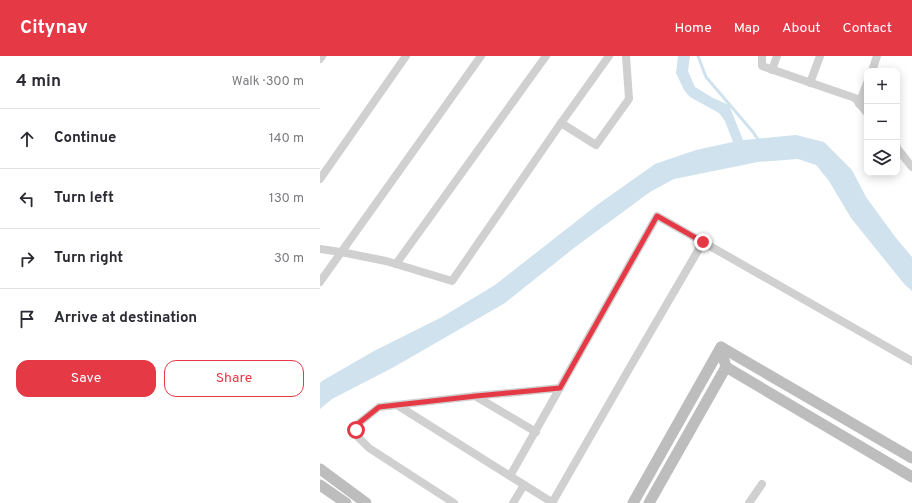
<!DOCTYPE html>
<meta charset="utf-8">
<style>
:root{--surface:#fff;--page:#f7f7f7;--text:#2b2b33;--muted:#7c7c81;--line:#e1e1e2;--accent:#e63946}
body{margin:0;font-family:Overpass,sans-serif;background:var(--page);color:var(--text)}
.controls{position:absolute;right:12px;top:12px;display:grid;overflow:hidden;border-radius:8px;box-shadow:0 2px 10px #0003}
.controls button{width:36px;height:36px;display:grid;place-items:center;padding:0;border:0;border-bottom:1px solid var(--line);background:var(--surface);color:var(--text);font:20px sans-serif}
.stop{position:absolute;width:12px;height:12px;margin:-9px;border:3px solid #e63946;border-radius:50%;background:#fff}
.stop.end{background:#e63946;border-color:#fff;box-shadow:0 1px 4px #0008}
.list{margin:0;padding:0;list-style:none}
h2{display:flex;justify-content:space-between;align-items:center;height:52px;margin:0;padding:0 16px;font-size:17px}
h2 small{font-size:13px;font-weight:400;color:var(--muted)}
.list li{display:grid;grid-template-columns:26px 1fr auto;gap:12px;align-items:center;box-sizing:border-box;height:60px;padding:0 16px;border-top:1px solid var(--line)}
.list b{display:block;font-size:15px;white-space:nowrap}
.list em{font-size:13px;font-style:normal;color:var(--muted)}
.actions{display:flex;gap:8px;padding:12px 16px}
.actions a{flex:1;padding:9px 0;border:1px solid var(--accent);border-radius:12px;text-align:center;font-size:14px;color:var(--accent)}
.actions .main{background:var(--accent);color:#fff}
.icon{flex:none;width:22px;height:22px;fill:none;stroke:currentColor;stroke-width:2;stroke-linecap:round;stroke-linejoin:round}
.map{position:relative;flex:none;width:592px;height:447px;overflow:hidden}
header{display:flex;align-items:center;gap:24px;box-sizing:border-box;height:56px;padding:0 20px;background:var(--accent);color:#fff}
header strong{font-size:19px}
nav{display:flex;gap:22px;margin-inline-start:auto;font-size:14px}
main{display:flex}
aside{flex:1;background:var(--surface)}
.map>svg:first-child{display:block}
.water{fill:#cfe2ee}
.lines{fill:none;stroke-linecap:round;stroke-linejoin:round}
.stream{stroke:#cfe2ee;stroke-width:3}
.street{stroke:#d0d0d0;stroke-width:8}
.secondary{stroke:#bdbdbd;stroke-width:11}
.route{stroke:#e63946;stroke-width:5}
</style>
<header>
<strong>Citynav</strong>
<nav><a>Home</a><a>Map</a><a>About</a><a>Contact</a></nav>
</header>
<main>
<aside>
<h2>4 min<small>Walk · 300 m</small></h2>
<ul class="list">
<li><svg class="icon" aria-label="ahead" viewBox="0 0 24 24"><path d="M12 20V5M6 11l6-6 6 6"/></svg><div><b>Continue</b></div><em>140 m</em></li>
<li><svg class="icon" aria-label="left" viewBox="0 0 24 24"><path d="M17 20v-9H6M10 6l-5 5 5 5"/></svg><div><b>Turn left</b></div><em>130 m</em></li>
<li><svg class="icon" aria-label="right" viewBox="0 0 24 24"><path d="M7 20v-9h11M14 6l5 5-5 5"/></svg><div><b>Turn right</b></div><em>30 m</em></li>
<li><svg class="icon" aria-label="arrive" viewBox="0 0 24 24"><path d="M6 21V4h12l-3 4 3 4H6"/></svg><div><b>Arrive at destination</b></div></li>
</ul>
<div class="actions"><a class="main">Save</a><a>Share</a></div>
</aside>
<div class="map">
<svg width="592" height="447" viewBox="0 0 592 447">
<rect width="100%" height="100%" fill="#fff"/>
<polygon class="water" points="358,0 370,0 368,15 375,31 393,42 409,49 423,84 476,79 504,86 532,114 546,141 576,182 592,201 592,235 585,229 531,162 509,125 496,109 478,103 438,106 354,123 330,136 254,192 185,247 74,311 12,343 0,353 0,327 2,325 54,295 122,261 175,229 277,149 335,108 376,94 413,86 405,65 399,57 370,41 364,34 356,17"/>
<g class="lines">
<polyline class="stream" points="378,0 386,21 433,76 439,85"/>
<g class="street">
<polyline points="442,0 442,10 535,42 547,57"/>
<polyline points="0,3 2,0"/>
<polyline points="452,14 457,0"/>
<polyline points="552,15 557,0"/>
<polyline points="490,27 500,0"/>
<polyline points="539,48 547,27"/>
<polyline points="241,67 276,89 309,43 306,0"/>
<polyline points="577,92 592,111"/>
<polyline points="0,123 86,0"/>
<polyline points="0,193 21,196 66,205 132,225 241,67 289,0"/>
<polyline points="76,208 226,0"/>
<polyline points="0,226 161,0"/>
<polyline points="155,340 216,376"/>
<polyline points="77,349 233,447"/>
<polyline points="190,420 337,160 592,305"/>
<polyline points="134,447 49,392 37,380 36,374 39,367 59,351 155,340 240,332"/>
<polyline points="193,447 204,429"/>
<polyline points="232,447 313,306 383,186"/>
<polyline points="429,447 442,428"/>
</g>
<g class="secondary">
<polyline points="401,291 592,402"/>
<polyline points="406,311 592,421"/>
<polyline points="0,413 46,447"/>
<polyline points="0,429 26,447"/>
<polyline points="313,447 401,291"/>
<polyline points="329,447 406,311 404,304"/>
</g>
</g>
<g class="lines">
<polyline class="route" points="36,374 39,367 59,351 156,340 240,332 337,160 383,186"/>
</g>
</svg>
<div class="controls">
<button>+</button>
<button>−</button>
<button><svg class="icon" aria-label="layers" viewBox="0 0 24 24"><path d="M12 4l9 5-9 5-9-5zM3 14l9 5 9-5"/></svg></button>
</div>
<div class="stop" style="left:36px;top:374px"></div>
<div class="stop end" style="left:383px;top:186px"></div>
</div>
</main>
